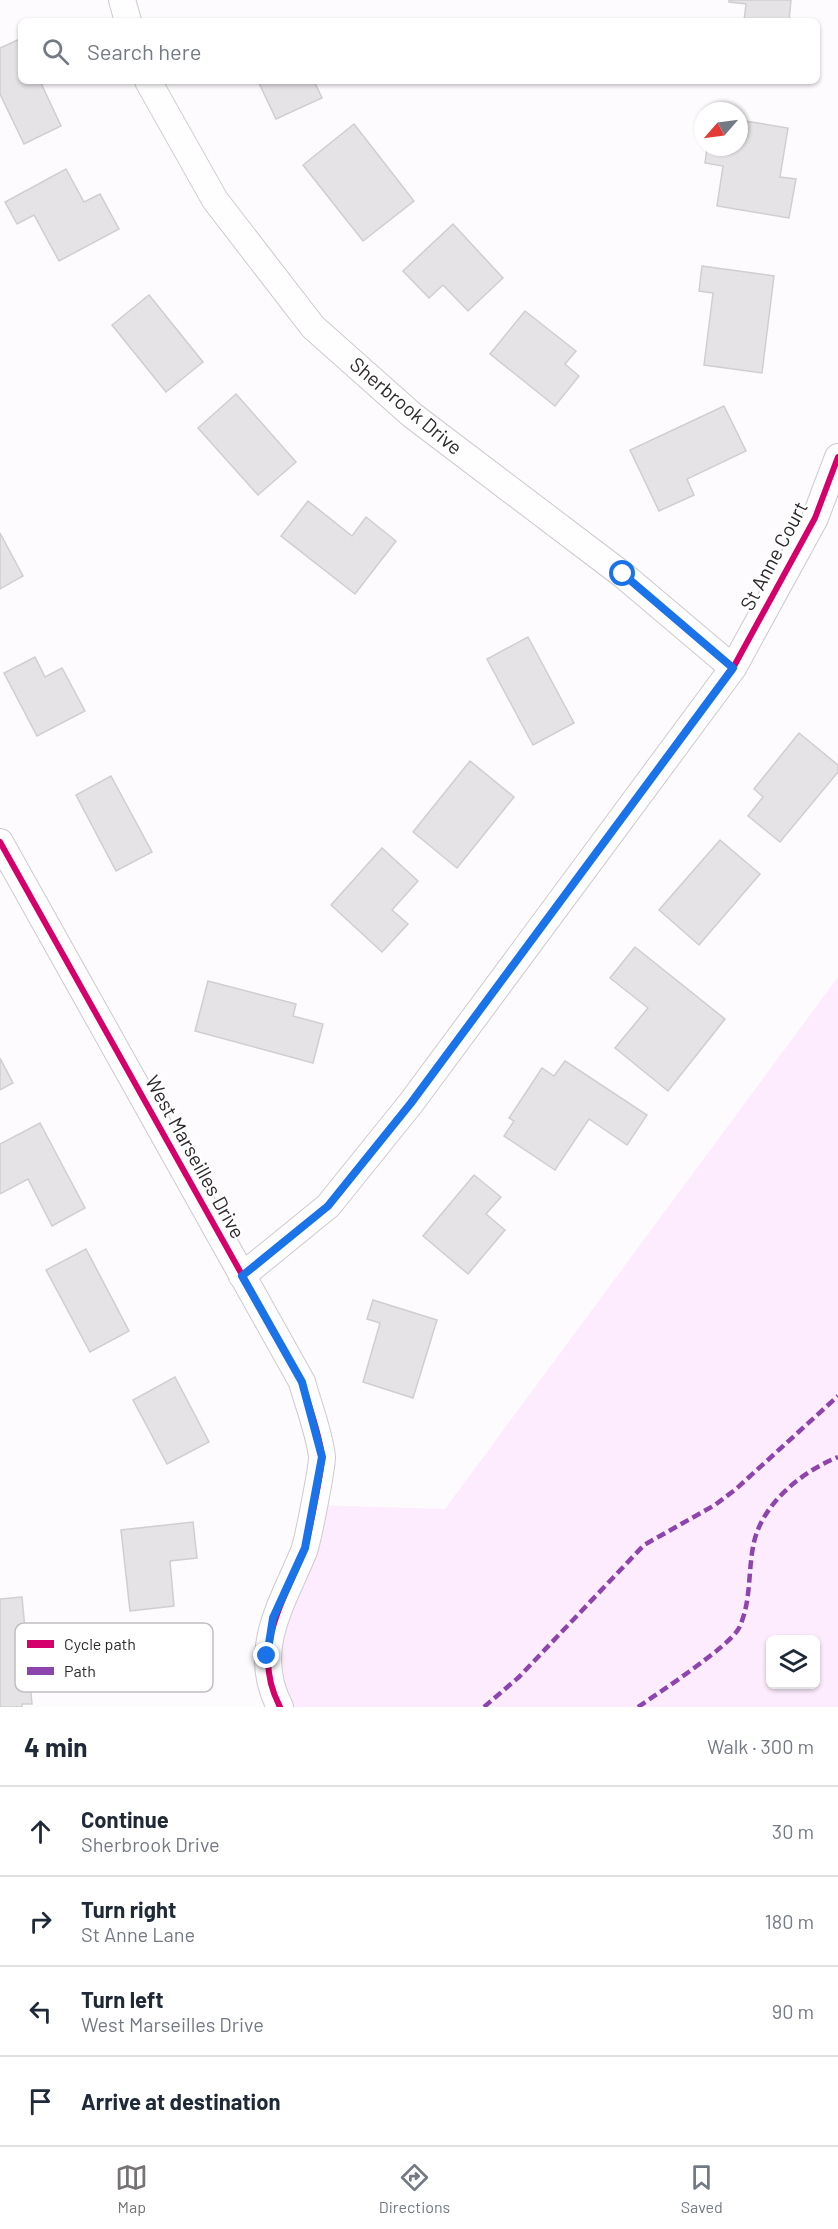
<!DOCTYPE html>
<meta charset="utf-8">
<style>
:root{--surface:#fff;--page:#f2f2f3;--text:#1f2937;--muted:#747a83;--line:#e0e1e3;--accent:#767276}
body{margin:0;font-family:Barlow,sans-serif;background:var(--page);color:var(--text)}
.controls{position:absolute;right:18px;bottom:18px;display:grid;overflow:hidden;border-radius:9px;box-shadow:0 2px 4px #0004}
.controls button{width:54px;height:54px;display:grid;place-items:center;padding:0;border:0;border-bottom:2px solid var(--line);background:var(--surface);color:var(--text);font:30px sans-serif}
.compass{position:absolute;left:694px;top:102px;width:54px;height:54px;border-radius:50%;background:var(--surface);box-shadow:0 2px 4px #0004;rotate:242deg}
.stop{position:absolute;width:18px;height:18px;margin:-14px;border:4px solid #1a73e8;border-radius:50%;background:#fff}
.stop.end{background:#1a73e8;border-color:#fff;box-shadow:0 2px 6px #0008}
.list{margin:0;padding:0;list-style:none}
h2{display:flex;justify-content:space-between;align-items:center;height:78px;margin:0;padding:0 24px;font-size:26px}
h2 small{font-size:20px;font-weight:400;color:var(--muted)}
.list li{display:grid;grid-template-columns:39px 1fr auto;gap:18px;align-items:center;box-sizing:border-box;height:90px;padding:0 24px;border-top:2px solid var(--line)}
.list b{display:block;font-size:22px;white-space:nowrap}
.list p{margin:0;font-size:20px;white-space:nowrap;color:var(--muted)}
.list em{font-size:20px;font-style:normal;color:var(--muted)}
.icon{flex:none;width:33px;height:33px;fill:none;stroke:currentColor;stroke-width:2;stroke-linecap:round;stroke-linejoin:round}
.map{position:relative;flex:none;width:838px;height:1707px;overflow:hidden}
.search{position:absolute;background:var(--surface);box-shadow:0 2px 4px #0004;left:18px;right:18px;top:18px;height:66px;display:flex;align-items:center;gap:15px;box-sizing:border-box;padding:0 21px;border-radius:9px;color:var(--muted);font-size:22px}
.sheet{height:438px;background:var(--surface)}
nav{display:flex;justify-content:space-around;align-items:center;box-sizing:border-box;height:84px;border-top:2px solid var(--line);background:var(--surface);font-size:16px;color:var(--muted)}
nav a{display:grid;justify-items:center;gap:3px}
nav .on{color:var(--accent)}
.map>svg:first-child{display:block}
.green{fill:#fdecfd;fill-rule:evenodd}
.building{fill:#e6e3e6;stroke:#d1ced1;stroke-width:1.5}
.lines{fill:none;stroke-linecap:round;stroke-linejoin:round}
.street-casing{stroke:#cdcacd;stroke-width:28}
.street{stroke:#fffeff;stroke-width:26}
.quiet{stroke:#8e44ad;stroke-width:4.5;stroke-dasharray:9 4.5;stroke-linecap:butt}
.cycleway-casing{stroke:#fff;stroke-width:10}
.cycleway{stroke:#d6006c;stroke-width:6}
.route{stroke:#1a73e8;stroke-width:8}
.labels{text-anchor:middle;stroke-width:4.5;stroke-linejoin:round;paint-order:stroke}
.street-label{font-size:20px;fill:#2d292d;stroke:#fff}
.key{fill:#fff;stroke:#c0bfc0;stroke-width:1.5}
.key-label{font-size:16px;fill:#2d292d}
</style>
<div class="map">
<svg width="838" height="1707" viewBox="0 0 838 1707">
<rect width="100%" height="100%" fill="#fdfbfd"/>
<path class="green" d="M838,977V1707H280L273,1618L313,1505L445,1509ZM770,1640H816V1684H770Z"/>
<g class="building">
<polygon points="729,0 791,0 789,21 744,21 746,4 729,2"/>
<polygon points="20,39 21,81 40,81 61,126 24,144 0,94 0,48"/>
<polygon points="258,81 314,81 322,98 276,119"/>
<polygon points="739,120 788,128 780,177 796,179 789,218 717,206 723,166 705,163 707,147 739,147"/>
<polygon points="354,124 414,201 363,241 303,165"/>
<polygon points="66,169 84,202 100,194 119,229 59,261 34,215 17,224 5,202"/>
<polygon points="453,224 503,278 468,311 443,285 429,298 403,271"/>
<polygon points="702,266 774,276 762,373 704,365 713,293 699,291"/>
<polygon points="149,295 203,362 166,392 112,325"/>
<polygon points="525,311 576,351 565,364 579,376 555,406 490,354"/>
<polygon points="236,394 296,462 258,495 198,428"/>
<polygon points="724,406 746,451 687,479 694,495 659,511 630,450"/>
<polygon points="308,501 352,536 366,517 396,541 355,594 281,536"/>
<polygon points="0,533 23,576 0,589"/>
<polygon points="528,637 574,723 533,745 487,659"/>
<polygon points="35,657 45,677 62,668 85,711 37,736 4,673"/>
<polygon points="799,733 838,765 838,772 780,842 748,816 763,797 754,789"/>
<polygon points="470,761 514,797 457,868 413,832"/>
<polygon points="111,776 152,852 116,871 76,795"/>
<polygon points="720,840 760,874 699,945 659,910"/>
<polygon points="382,848 418,881 392,910 408,924 382,952 331,905"/>
<polygon points="635,947 725,1019 668,1091 615,1048 648,1008 610,978"/>
<polygon points="208,981 296,1004 293,1016 323,1024 313,1063 195,1031"/>
<polygon points="0,1058 13,1083 0,1090"/>
<polygon points="565,1061 647,1115 627,1145 589,1119 555,1170 504,1136 514,1121 509,1118 542,1068 554,1076"/>
<polygon points="40,1123 85,1208 52,1226 28,1179 0,1194 0,1144"/>
<polygon points="474,1175 501,1197 486,1214 505,1230 468,1274 423,1236"/>
<polygon points="86,1249 129,1331 90,1352 46,1270"/>
<polygon points="373,1300 437,1320 413,1398 363,1382 380,1323 367,1319"/>
<polygon points="175,1377 209,1442 167,1464 133,1400"/>
<polygon points="193,1522 197,1558 170,1561 174,1606 130,1611 121,1530"/>
<polygon points="22,1597 32,1704 22,1704 22,1707 0,1707 0,1599"/>
</g>
<g class="lines">
<g class="street-casing">
<g id="street">
<polyline points="122,0 128,21"/>
<polyline points="148,81 215,200 313,327 412,415 623,575 733,668"/>
<path d="M0,842L302,1382C308,1404 320,1435 322,1457C322,1468 308,1540 304,1551C283,1603 250,1650 280,1707"/>
<polyline points="242,1276 328,1206 411,1103 733,668 815,518 838,457"/>
</g>
</g>
<use href="#street" class="street"/>
<g class="quiet">
<polyline points="484,1707 519,1677 644,1545 715,1505 736,1489 838,1396"/>
<path d="M638,1707C657,1694 730,1646 739,1628C751,1603 748,1574 753,1547C760,1505 801,1472 838,1457"/>
</g>
<g class="cycleway-casing">
<g id="cycleway">
<path d="M0,842L302,1382C308,1404 320,1435 322,1457C322,1468 308,1540 304,1551C283,1603 250,1650 280,1707"/>
<polyline points="242,1276 328,1206 411,1103 733,668 815,518 838,457"/>
</g>
</g>
<use href="#cycleway" class="cycleway"/>
</g>
<g class="lines">
<polyline class="route" points="267,1656 273,1618 305,1548 322,1457 302,1382 242,1276 328,1206 411,1103 733,668 623,574"/>
</g>
<g class="labels">
<g class="street-label">
<text transform="translate(406 406) rotate(40)" y="7">Sherbrook Drive</text>
<text transform="translate(774 556) rotate(-62)" y="7">St Anne Court</text>
<text transform="translate(195 1157) rotate(61)" y="7">West Marseilles Drive</text>
</g>
</g>
<rect x="15" y="1623" width="198" height="69" rx="9" class="key"/>
<rect x="27" y="1640" width="27" height="8" fill="#d6006c"/>
<rect x="27" y="1667" width="27" height="8" fill="#8e44ad"/>
<g class="key-label">
<text x="64" y="1650">Cycle path</text>
<text x="64" y="1677">Path</text>
</g>
</svg>
<div class="controls">
<button><svg class="icon" aria-label="layers" viewBox="0 0 24 24"><path d="M12 4l9 5-9 5-9-5zM3 14l9 5 9-5"/></svg></button>
</div>
<svg class="compass" viewBox="-18 -18 36 36"><path d="M0-13l5 13h-10z" fill="#e53935"/><path d="M0 13l5-13h-10z" fill="#747a83"/></svg>
<div class="stop" style="left:623px;top:574px"></div>
<div class="stop end" style="left:267px;top:1656px"></div>
<div class="search"><svg class="icon" aria-label="search" viewBox="0 0 24 24"><circle cx="10" cy="10" r="6"/><path d="M15 15l6 6"/></svg>Search here</div>
</div>
<section class="sheet">
<h2>4 min<small>Walk · 300 m</small></h2>
<ul class="list">
<li><svg class="icon" aria-label="ahead" viewBox="0 0 24 24"><path d="M12 20V5M6 11l6-6 6 6"/></svg><div><b>Continue</b><p>Sherbrook Drive</p></div><em>30 m</em></li>
<li><svg class="icon" aria-label="right" viewBox="0 0 24 24"><path d="M7 20v-9h11M14 6l5 5-5 5"/></svg><div><b>Turn right</b><p>St Anne Lane</p></div><em>180 m</em></li>
<li><svg class="icon" aria-label="left" viewBox="0 0 24 24"><path d="M17 20v-9H6M10 6l-5 5 5 5"/></svg><div><b>Turn left</b><p>West Marseilles Drive</p></div><em>90 m</em></li>
<li><svg class="icon" aria-label="arrive" viewBox="0 0 24 24"><path d="M6 21V4h12l-3 4 3 4H6"/></svg><div><b>Arrive at destination</b></div></li>
</ul>
</section>
<nav>
<a class="on"><svg class="icon" aria-label="map" viewBox="0 0 24 24"><path d="M3 6l6-2 6 2 6-2v14l-6 2-6-2-6 2zM9 4v14M15 6v14"/></svg>Map</a>
<a><svg class="icon" aria-label="directions" viewBox="0 0 24 24"><path d="M12 3l9 9-9 9-9-9zM9 14v-3h6M13 9l2 2-2 2"/></svg>Directions</a>
<a><svg class="icon" aria-label="saved" viewBox="0 0 24 24"><path d="M7 4h10v16l-5-4-5 4z"/></svg>Saved</a>
</nav>
